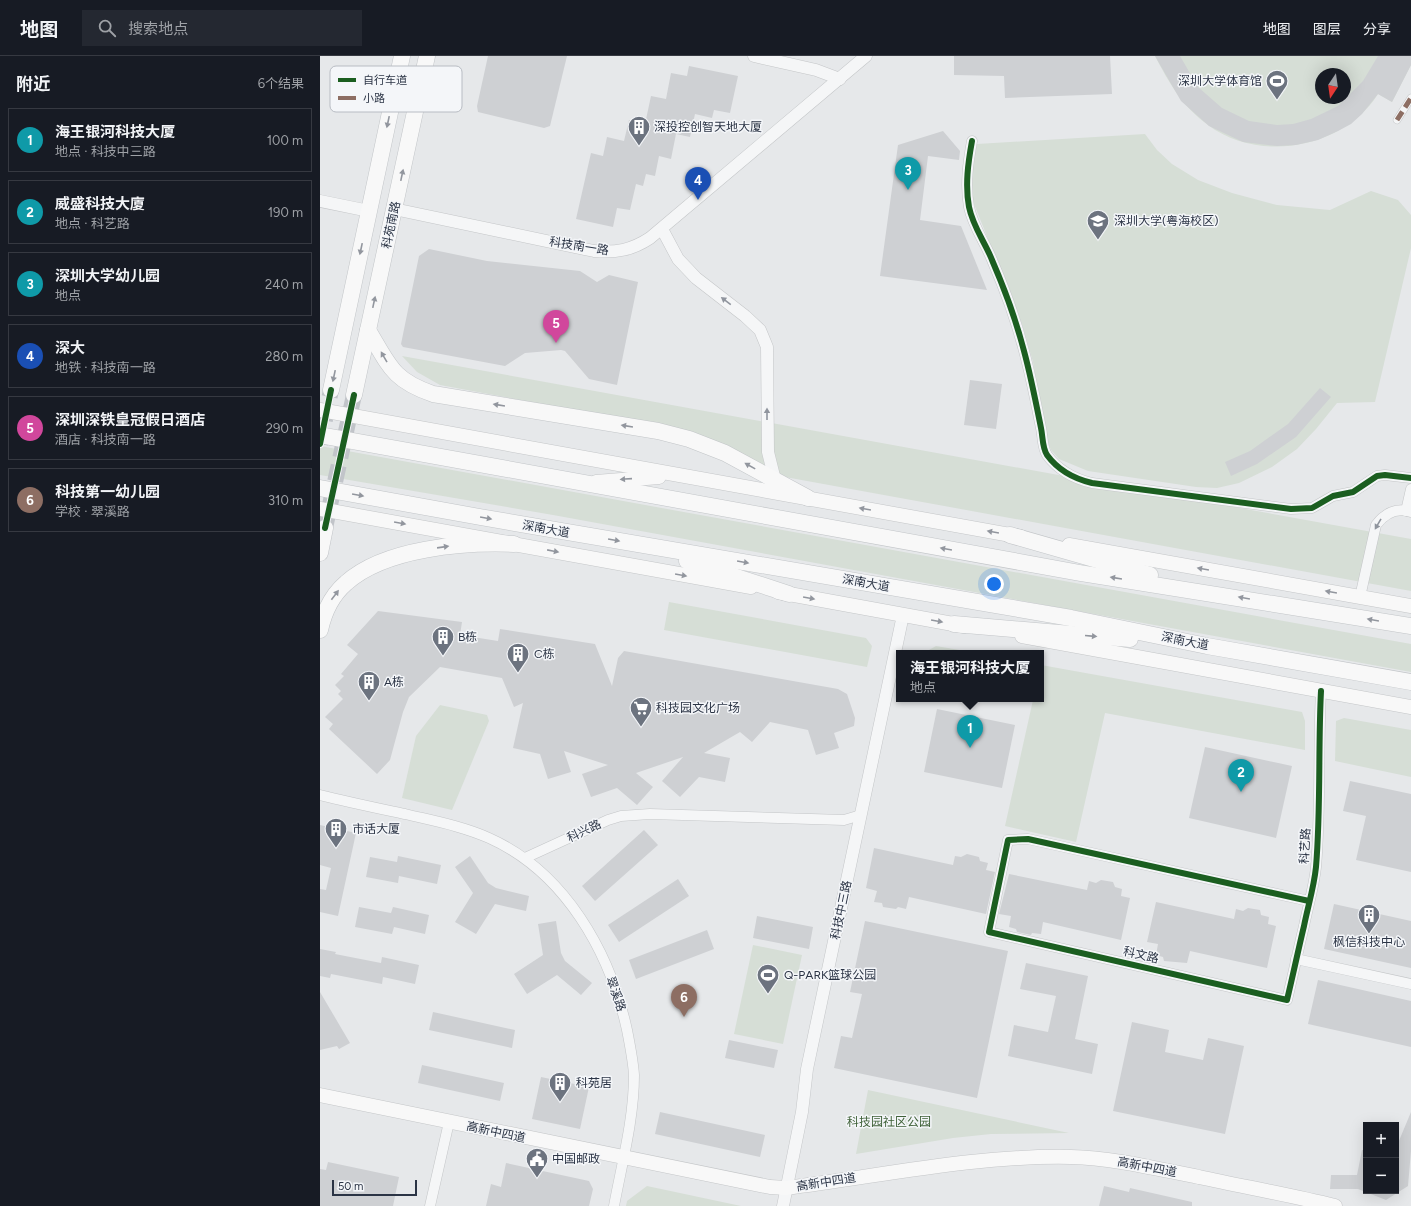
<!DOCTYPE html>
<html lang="zh">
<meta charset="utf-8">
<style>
:root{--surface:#171b24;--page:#242831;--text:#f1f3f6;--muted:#9ea1a6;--line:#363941;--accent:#6c737f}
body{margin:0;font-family:Figtree,"Noto Sans SC",sans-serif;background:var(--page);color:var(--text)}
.controls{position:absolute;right:12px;bottom:12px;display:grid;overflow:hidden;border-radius:0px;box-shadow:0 4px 16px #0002}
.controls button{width:36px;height:36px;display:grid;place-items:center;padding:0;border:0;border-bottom:1px solid var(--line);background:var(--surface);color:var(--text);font:20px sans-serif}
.compass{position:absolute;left:995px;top:12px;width:36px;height:36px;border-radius:50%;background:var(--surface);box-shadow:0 4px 16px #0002;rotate:193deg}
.scale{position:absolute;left:12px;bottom:10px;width:85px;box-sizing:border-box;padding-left:4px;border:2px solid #2b3445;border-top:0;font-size:11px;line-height:14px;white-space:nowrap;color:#2b3445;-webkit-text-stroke:3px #f4f6f9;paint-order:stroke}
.you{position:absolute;left:674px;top:528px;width:14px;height:14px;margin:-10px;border:3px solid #fff;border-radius:50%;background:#1a73e8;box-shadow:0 0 0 6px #1a73e833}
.badge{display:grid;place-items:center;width:26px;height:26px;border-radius:50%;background:var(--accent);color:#fff;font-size:13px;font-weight:700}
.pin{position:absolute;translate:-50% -33px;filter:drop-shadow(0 1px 2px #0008)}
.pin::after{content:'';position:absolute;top:21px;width:14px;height:12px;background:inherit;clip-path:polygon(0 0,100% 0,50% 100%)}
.popup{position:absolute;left:576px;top:594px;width:148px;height:52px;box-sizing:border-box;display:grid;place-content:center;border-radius:0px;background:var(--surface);filter:drop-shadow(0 1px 3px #0005);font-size:13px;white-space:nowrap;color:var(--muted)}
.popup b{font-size:15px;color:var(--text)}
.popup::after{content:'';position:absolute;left:50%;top:100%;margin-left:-8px;border:8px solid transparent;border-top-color:var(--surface)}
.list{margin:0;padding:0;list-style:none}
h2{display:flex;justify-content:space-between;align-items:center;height:52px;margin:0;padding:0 16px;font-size:17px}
h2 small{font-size:13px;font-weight:400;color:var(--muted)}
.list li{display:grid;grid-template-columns:26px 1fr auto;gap:12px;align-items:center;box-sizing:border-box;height:64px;margin:0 8px 8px;padding:0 8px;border:1px solid var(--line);border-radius:0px}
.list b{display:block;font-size:15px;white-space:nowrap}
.list p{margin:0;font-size:13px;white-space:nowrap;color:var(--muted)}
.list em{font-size:13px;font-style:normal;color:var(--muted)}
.icon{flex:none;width:22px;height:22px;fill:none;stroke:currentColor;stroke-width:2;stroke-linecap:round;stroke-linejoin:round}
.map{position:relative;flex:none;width:1091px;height:1150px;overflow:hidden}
header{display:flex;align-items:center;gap:24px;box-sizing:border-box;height:56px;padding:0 20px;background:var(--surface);border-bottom:1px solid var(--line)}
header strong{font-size:19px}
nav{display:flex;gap:22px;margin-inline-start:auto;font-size:14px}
.search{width:280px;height:36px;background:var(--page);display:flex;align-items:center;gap:10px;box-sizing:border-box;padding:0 14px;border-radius:0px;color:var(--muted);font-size:15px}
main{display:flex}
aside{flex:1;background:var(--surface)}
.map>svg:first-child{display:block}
.green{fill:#d6ded6;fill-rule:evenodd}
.building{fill:#ced0d3}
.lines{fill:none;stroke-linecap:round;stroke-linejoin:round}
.primary-tunnel{stroke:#c1c4c9;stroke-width:16;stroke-dasharray:16 8;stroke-linecap:butt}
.pedestrian-casing{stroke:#c4c6c8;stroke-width:8}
.minor-casing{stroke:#c4c6c8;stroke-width:11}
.tertiary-casing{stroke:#c4c6c8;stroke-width:13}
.secondary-casing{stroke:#c4c6c8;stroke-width:15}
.primary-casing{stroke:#c2c5c8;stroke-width:17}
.pedestrian{stroke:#f5f6f7;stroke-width:7}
.minor{stroke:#f5f6f7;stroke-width:10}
.tertiary{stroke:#f5f6f7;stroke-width:12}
.secondary{stroke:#f8f8f8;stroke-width:14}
.primary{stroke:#f8f8f8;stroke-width:16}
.quiet{stroke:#8d6e63;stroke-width:5;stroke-dasharray:10 5;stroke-linecap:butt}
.cycleway-casing{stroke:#f4f6f9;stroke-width:8}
.cycleway{stroke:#1b5e20;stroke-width:6}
.oneway{fill:#92969e}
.oneway2{fill:#90959e}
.labels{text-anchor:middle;stroke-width:3;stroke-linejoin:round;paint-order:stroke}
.poi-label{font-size:12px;fill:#2b3445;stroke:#f4f6f9;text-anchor:start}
.street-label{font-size:12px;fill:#2b3445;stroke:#f4f6f9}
.park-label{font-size:12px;fill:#3f6138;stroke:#f4f6f9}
.key{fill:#f4f6f9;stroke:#b8bcc3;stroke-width:1}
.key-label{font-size:11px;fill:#2b3445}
</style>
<header>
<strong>地图</strong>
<div class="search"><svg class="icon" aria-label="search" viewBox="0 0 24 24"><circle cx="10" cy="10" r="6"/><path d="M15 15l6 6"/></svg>搜索地点</div>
<nav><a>地图</a><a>图层</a><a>分享</a></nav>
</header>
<main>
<aside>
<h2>附近<small>6个结果</small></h2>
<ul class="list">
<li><span class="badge" style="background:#0f9aa8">1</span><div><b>海王银河科技大厦</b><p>地点 · 科技中三路</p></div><em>100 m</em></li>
<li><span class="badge" style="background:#0f9aa8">2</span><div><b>威盛科技大廈</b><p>地点 · 科艺路</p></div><em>190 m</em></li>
<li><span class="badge" style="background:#0f9aa8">3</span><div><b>深圳大学幼儿园</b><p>地点</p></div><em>240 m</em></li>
<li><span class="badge" style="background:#1a4fb4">4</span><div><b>深大</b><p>地铁 · 科技南一路</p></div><em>280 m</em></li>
<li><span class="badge" style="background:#d1479c">5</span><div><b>深圳深铁皇冠假日酒店</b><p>酒店 · 科技南一路</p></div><em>290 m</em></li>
<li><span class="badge" style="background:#8d6e63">6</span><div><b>科技第一幼儿园</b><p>学校 · 翠溪路</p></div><em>310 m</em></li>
</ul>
</aside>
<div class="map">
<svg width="1091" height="1150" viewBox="0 0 1091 1150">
<rect width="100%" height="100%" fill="#e6e8ea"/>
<g class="green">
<path d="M835,0H1091V9L1072,46L1058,38C1024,92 940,108 888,69C863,51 849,27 835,0ZM1001,18H1025V42H1001Z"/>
<path d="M825,78L837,94L852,108L878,124L912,137L957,149L1010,154L1051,135L1078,144L1091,159V192L1055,346L1017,347L996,373L977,393L952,411L919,427L897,432L876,431L768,415L739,403L731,394L726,382L713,306L702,268L654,148C648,123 651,112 657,88Z"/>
<polygon points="82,300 1091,483 1091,535 454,419 319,366 120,329 97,316"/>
<polygon points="0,390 1091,588 1091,616 233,459 0,419"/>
<polygon points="349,546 546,582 552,590 547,611 344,574"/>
<polygon points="616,590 657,597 608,597 609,594"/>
<polygon points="721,609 982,656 985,665 985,694 785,657 756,786 685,770 713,644 709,643 721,643"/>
<polygon points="120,649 167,659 169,665 132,754 82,742 96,680"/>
<polygon points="1024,662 1091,674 1091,721 1015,705 1016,665"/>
<polygon points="433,889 482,899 463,988 414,978"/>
<polygon points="548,1034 749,1077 671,1078 633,1082 536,1098"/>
<polygon points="327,1130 421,1150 306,1150 307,1145"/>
</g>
<g class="building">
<polygon points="168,0 247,0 230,70 224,72 158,56 157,50"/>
<polygon points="634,0 790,0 792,38 685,42 684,20 634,19"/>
<polygon points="835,0 860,0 878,31 902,52 929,65 957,69 973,68 991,63 1018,50 1043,25 1058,0 1091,0 1091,9 1072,46 1058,38 1042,58 1031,68 1018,75 998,84 976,89 957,90 923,86 889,70 861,45"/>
<polygon points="369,10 418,20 410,57 394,54 392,62 375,58 370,81 356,78 351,103 339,100 335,120 326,118 323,130 316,128 310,154 297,152 293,171 256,163 271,97 283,100 287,81 304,85 309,64 325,68 331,40 346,43 351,17 367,20"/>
<polygon points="623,75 640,95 639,104 608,100 600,164 641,170 667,234 560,220 578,89"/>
<polygon points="109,193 167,205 260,215 277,226 289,219 318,226 297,329 269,323 245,295 241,294 205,297 185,310 83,291 81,288 99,200"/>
<polygon points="650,324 682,328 676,373 644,369"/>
<polygon points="1000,332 1011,341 976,381 937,408 911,420 905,406 930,395 968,368"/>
<polygon points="58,555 142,566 140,579 178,585 180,573 275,588 292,630 298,602 304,595 518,633 527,638 535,662 534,670 514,677 519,692 496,699 488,674 450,666 432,686 420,676 384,697 410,702 405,726 379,721 360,741 342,725 363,701 316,717 333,731 317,749 297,732 271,741 262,718 288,709 244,695 251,716 228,723 220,698 193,692 203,647 194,651 182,622 120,611 89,641 83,656 70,704 57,718 9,673 13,668 5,661 23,643 18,638 21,635 15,629 24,620 21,618 38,598 27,589"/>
<polygon points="617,653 695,669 682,732 604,716"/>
<polygon points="885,691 972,710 956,782 869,762"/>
<polygon points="1030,725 1091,738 1091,816 1036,804 1046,760 1023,755"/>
<polygon points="0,769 36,777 18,860 0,856 0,833 6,834 11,812 0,809"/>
<polygon points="324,774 338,789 275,845 262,830"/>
<polygon points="554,792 633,809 635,800 641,801 647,798 659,801 660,805 668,807 666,814 675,816 666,858 589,841 586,853 578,851 576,853 563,851 562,847 554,846 557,835 546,832"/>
<polygon points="78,800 121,809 117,828 79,820 78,827 46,821 50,801 77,806"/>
<polygon points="150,800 168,827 176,832 209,840 206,855 175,848 156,878 135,866 153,837 135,811"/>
<polygon points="689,818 767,834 769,825 776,827 781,824 793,826 795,831 802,833 801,840 810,842 801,884 723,866 721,878 712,877 711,879 697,876 696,873 689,871 691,860 679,858"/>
<polygon points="358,823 369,840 299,886 288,869"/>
<polygon points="836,846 914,863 916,853 923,855 928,852 940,854 941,859 949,861 948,868 956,870 947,912 870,895 867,907 844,905 843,901 836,899 838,888 827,886"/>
<polygon points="1014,848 1091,865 1091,912 1004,893"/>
<polygon points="39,851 71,857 73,851 109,859 105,878 74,871 72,878 35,871"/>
<polygon points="437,860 493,871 489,893 433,882"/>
<polygon points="236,865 241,897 245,905 272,927 261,939 237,919 207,938 194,918 223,899 218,868"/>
<polygon points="545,865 688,895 657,1042 514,1012 521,980 532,982 542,938 530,936"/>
<polygon points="387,874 394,893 316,923 309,904"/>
<polygon points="0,893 16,896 15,898 61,907 62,901 99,909 95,928 63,921 62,928 11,918 10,922 0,920"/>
<polygon points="706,907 768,920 755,983 778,988 772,1018 688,1000 694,969 728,976 736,940 700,933"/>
<polygon points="998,924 1091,945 1091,991 988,968"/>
<polygon points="0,936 30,987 19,993 17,990 0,994"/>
<polygon points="113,956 195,974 192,992 109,974"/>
<polygon points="812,966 849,974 845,996 883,1004 888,982 924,990 905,1078 793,1055"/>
<polygon points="409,984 458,994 454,1012 405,1002"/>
<polygon points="102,1009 184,1027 180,1045 98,1027"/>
<polygon points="221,1021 269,1031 260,1073 212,1063"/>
<polygon points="340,1056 445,1079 440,1101 335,1078"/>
<polygon points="1091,1056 1091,1095 1088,1130 1066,1144 1038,1133 1010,1133 1011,1119 1037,1119 1042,1094 1046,1094 1046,1135 1076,1135 1076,1092"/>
<polygon points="8,1106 79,1121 73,1150 0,1150 0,1113 6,1114"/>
<polygon points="186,1107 269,1125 273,1133 269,1150 166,1150 171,1128 181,1131"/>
<polygon points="784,1130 809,1136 810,1132 872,1146 872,1150 779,1150"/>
</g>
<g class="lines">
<g class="primary-tunnel">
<polyline points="0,388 11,334"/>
<polyline points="5,472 34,339"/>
</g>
<g class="pedestrian-casing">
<polyline id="pedestrian" points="1077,64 1091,42"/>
</g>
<g class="minor-casing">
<g id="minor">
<path d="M652,85C648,107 645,129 649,151C653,171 665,186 672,204C685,234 696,264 704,295C711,321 716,347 721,372C723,381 722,391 727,399C738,414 755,423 772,427L971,453L992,452L1013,440L1033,436L1057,420L1065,419L1091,422"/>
<polyline points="1086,455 1091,433"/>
<path d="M1040,541L1056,469C1065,457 1077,451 1091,456"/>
<path d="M0,739C28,746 57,752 85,758C114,765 142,770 169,782C245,816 290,896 307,974C310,989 313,1004 314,1019C314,1063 302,1107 294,1150"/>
<polyline points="205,802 288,764 301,760 330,758 524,764 541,759"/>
<path d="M989,845L708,783L688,784L669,876L967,944C973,919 978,895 984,870C988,850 994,831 996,811C1001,752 998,693 1001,635"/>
<polyline points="976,903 1091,928"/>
<polyline points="110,1150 129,1066"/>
</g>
</g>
<g class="tertiary-casing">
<g id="tertiary">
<polyline points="434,0 496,14 520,23"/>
<polyline points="0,145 49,155"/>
<path d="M74,153L274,195C296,197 312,194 330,182L546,0"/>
<polyline points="342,173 358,203 376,222 425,260 440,274 447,291 448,396 455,424"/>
<polyline points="463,1150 482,1056 487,1013 583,559"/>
</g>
</g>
<g class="secondary-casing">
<g id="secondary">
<polyline points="0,354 701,481"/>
<polyline points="276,426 339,421"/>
<polyline points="0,453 431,531"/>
<polyline points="749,489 1091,550"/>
<polyline points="458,536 644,570"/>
<polyline points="702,580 1091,651"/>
<path d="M0,1039L450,1131L466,1132C561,1120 655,1099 751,1101C794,1102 837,1113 879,1121C925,1131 970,1139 1015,1150"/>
</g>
</g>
<g class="primary-casing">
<g id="primary">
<path d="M48,274C69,309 72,324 113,338L338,375L369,383L405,397L488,442"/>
<polyline points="11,334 82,0"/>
<polyline points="34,339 107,0"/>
<polyline points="0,379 760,517 1091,570"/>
<polyline points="0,432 160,461 751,562 887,590 1091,626"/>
<polyline points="690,479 830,519"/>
<polyline points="0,497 5,472"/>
<polyline points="367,505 469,538"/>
<polyline points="634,568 810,583"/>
<path d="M0,574C4,556 12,539 26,527C65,492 144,486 194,488"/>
</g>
</g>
<use href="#pedestrian" class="pedestrian"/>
<use href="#minor" class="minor"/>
<use href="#tertiary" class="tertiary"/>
<use href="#secondary" class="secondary"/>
<use href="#primary" class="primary"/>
<polyline class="quiet" points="1077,64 1091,42"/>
<g class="cycleway-casing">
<g id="cycleway">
<path d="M652,85C648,107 645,129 649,151C653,171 665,186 672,204C685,234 696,264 704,295C711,321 716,347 721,372C723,381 722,391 727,399C738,414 755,423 772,427L971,453L992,452L1013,440L1033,436L1057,420L1065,419L1091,422"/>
<polyline points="0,388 11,334"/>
<polyline points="5,472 34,339"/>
<path d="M989,845L708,783L688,784L669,876L967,944C973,919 978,895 984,870C988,850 994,831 996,811C1001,752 998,693 1001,635"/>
</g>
</g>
<use href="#cycleway" class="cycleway"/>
</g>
<defs><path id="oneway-solid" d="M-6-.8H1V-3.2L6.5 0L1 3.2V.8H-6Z"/></defs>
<g class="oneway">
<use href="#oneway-solid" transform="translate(68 66) rotate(102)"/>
<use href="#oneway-solid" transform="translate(82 119) rotate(-78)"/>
<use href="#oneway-solid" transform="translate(41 193) rotate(102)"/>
<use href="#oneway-solid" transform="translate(54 246) rotate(-78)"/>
<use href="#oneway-solid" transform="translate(64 301) rotate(-120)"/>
<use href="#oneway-solid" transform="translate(14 320) rotate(102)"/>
<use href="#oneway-solid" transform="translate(179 349) rotate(-171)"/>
<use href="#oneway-solid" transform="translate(307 370) rotate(-171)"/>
<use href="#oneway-solid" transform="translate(430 410) rotate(-151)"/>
<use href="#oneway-solid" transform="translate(306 423) rotate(176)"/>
<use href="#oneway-solid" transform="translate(38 439) rotate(10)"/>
<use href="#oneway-solid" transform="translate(545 453) rotate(-170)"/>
<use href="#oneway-solid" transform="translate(166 462) rotate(10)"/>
<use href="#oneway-solid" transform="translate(80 467) rotate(10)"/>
<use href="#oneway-solid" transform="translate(673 476) rotate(-170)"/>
<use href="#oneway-solid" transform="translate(294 484) rotate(10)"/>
<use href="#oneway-solid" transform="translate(123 491) rotate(-8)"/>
<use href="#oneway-solid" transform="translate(626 493) rotate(-170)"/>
<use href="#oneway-solid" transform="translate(233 495) rotate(11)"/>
<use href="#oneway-solid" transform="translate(423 506) rotate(10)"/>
<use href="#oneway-solid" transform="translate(883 513) rotate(-170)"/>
<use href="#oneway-solid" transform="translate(361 519) rotate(10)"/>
<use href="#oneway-solid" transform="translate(796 522) rotate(-171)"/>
<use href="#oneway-solid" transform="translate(1011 536) rotate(-170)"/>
<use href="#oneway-solid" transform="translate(15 539) rotate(-53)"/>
<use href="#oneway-solid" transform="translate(489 542) rotate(10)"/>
<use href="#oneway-solid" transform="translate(924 542) rotate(-170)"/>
<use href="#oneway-solid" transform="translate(1053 564) rotate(-170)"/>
<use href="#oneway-solid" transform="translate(617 565) rotate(10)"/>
<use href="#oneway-solid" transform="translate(771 580) rotate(5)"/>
</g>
<g class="oneway2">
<use href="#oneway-solid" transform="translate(406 245) rotate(-143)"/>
<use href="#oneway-solid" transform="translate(447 358) rotate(-90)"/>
<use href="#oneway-solid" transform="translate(1058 468) rotate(120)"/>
</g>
<defs>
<g id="stadium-pin" transform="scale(1.15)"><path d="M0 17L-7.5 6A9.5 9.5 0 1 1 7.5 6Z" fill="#6c737f" stroke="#f4f6f9"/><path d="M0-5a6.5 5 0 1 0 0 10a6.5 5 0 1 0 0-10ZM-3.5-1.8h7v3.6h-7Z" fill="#fff"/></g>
<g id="building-pin" transform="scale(1.15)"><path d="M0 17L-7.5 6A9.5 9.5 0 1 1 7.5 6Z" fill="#6c737f" stroke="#f4f6f9"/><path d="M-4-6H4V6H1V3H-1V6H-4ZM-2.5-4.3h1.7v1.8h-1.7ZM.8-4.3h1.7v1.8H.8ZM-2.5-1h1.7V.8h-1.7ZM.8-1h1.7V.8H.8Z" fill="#fff"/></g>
<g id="university-pin" transform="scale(1.15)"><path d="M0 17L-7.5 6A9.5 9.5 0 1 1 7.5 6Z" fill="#6c737f" stroke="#f4f6f9"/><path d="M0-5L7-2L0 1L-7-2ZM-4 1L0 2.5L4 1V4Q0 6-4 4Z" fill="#fff"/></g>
<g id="supermarket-pin" transform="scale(1.15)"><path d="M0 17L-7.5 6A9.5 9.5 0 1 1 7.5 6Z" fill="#6c737f" stroke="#f4f6f9"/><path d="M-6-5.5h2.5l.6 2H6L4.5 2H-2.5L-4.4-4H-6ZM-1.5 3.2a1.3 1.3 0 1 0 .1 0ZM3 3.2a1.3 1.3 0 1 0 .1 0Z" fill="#fff"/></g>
<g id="civic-pin" transform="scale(1.15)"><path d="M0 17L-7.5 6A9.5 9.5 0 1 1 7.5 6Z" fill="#6c737f" stroke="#f4f6f9"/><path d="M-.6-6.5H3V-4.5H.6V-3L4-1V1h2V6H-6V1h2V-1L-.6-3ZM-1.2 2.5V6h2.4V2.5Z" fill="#fff"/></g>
</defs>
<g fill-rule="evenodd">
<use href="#stadium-pin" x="957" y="25"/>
<use href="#building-pin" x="319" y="71"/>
<use href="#university-pin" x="778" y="165"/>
<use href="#building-pin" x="123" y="581"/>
<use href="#building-pin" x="198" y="598"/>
<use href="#building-pin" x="49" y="626"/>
<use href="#supermarket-pin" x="321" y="652"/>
<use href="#building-pin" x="16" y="773"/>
<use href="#building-pin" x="1049" y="859"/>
<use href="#stadium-pin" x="448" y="919"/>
<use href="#building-pin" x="240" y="1027"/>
<use href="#civic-pin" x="217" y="1103"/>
</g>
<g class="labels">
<g class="poi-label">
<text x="942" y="29" text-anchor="end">深圳大学体育馆</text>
<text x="334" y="75">深投控创智天地大厦</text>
<text x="794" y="169">深圳大学(粤海校区)</text>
<text x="138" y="585">B栋</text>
<text x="214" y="602">C栋</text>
<text x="64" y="630">A栋</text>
<text x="336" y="656">科技园文化广场</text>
<text x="32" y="777">市话大厦</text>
<text x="1049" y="890" text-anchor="middle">枫信科技中心</text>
<text x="464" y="923">Q-PARK篮球公园</text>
<text x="256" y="1031">科苑居</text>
<text x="232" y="1107">中国邮政</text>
</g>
<g class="street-label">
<text transform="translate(71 169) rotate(-78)" y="4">科苑南路</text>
<text transform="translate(259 190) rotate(9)" y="4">科技南一路</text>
<text transform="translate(226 473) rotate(10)" y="4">深南大道</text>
<text transform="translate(546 527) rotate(10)" y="4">深南大道</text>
<text transform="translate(865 585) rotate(11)" y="4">深南大道</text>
<text transform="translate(264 775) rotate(-25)" y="4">科兴路</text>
<text transform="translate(985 790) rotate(-87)" y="4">科艺路</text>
<text transform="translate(521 854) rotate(-78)" y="4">科技中三路</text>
<text transform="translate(821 899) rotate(13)" y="4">科文路</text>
<text transform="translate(296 938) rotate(71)" y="4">翠溪路</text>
<text transform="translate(176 1076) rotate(12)" y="4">高新中四道</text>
<text transform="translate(827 1111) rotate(11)" y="4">高新中四道</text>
<text transform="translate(506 1126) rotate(-9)" y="4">高新中四道</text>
</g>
<g class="park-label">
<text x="569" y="1070">科技园社区公园</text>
</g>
</g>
<rect x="10" y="10" width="132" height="46" rx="6" class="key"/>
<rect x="18" y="22" width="18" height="4" fill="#1b5e20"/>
<rect x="18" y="40" width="18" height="4" fill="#8d6e63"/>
<g class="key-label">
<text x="43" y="28">自行车道</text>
<text x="43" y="46">小路</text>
</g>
</svg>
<div class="controls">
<button>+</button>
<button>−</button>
</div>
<svg class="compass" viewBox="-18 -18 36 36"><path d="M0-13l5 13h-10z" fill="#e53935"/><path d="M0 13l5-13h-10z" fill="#9ea1a6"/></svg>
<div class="scale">50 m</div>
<div class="you"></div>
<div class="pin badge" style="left:650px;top:692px;background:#0f9aa8">1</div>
<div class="popup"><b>海王银河科技大厦</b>地点</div>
<div class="pin badge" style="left:921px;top:736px;background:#0f9aa8">2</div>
<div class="pin badge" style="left:588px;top:134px;background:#0f9aa8">3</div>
<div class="pin badge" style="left:378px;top:144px;background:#1a4fb4">4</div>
<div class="pin badge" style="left:236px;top:287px;background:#d1479c">5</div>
<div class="pin badge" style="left:364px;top:961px;background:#8d6e63">6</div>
</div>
</main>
